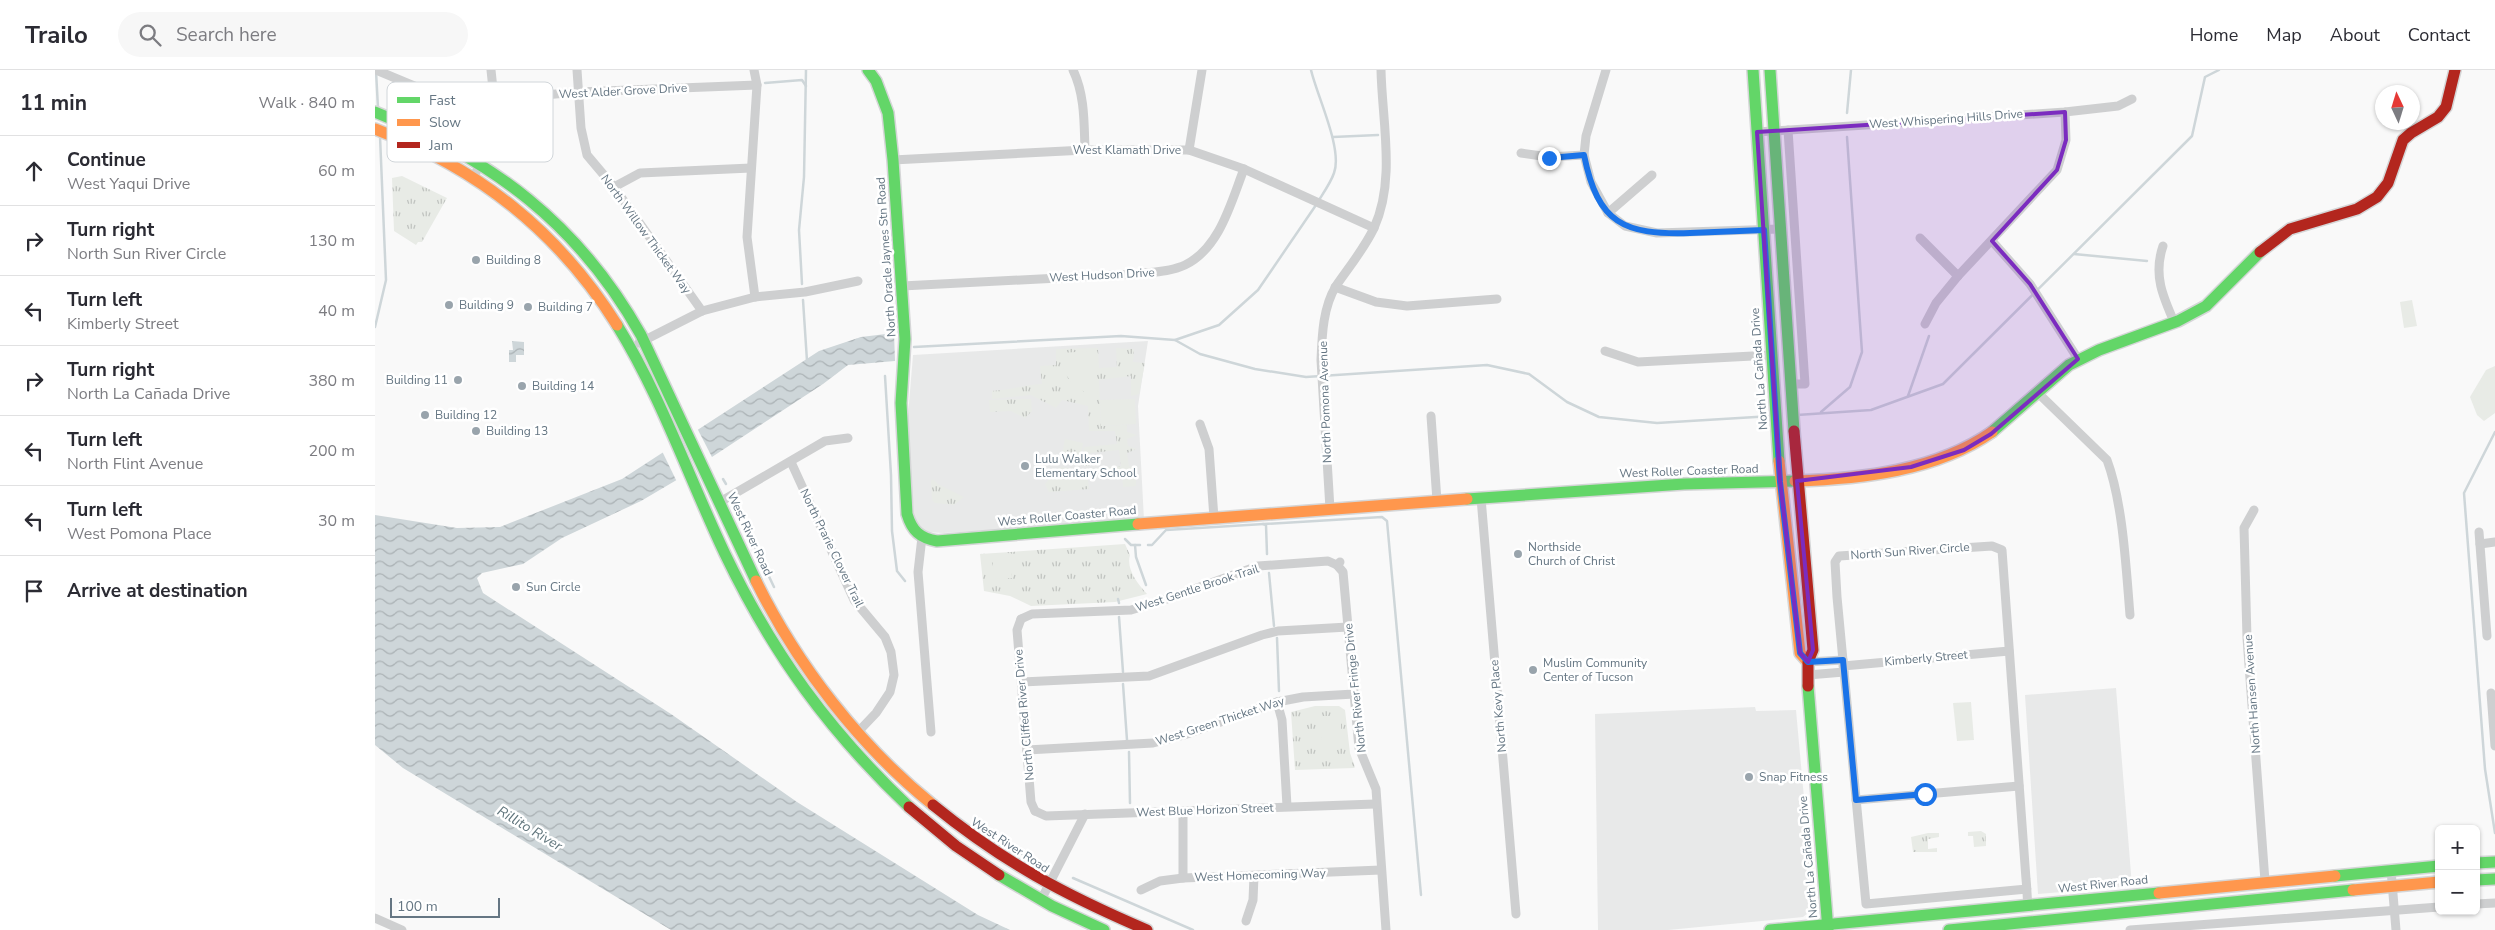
<!DOCTYPE html>
<meta charset="utf-8">
<style>
:root{--surface:#fff;--page:#f7f7f7;--text:#2b2b33;--muted:#7c7c81;--line:#e1e1e2}
body{margin:0;font-family:"Nunito Sans",sans-serif;background:var(--page);color:var(--text)}
.controls{position:absolute;right:15px;bottom:15px;display:grid;overflow:hidden;border-radius:8px;box-shadow:0 1px 4px #0004}
.controls button{width:45px;height:45px;display:grid;place-items:center;padding:0;border:0;border-bottom:1px solid var(--line);background:var(--surface);color:var(--text);font:25px sans-serif}
.compass{position:absolute;left:2000px;top:15px;width:45px;height:45px;border-radius:50%;background:var(--surface);box-shadow:0 1px 4px #0004;rotate:356deg}
.scale{position:absolute;left:15px;bottom:12px;width:110px;box-sizing:border-box;padding-left:5px;border:2px solid #657683;border-top:0;font-size:14px;line-height:18px;white-space:nowrap;color:#657683;-webkit-text-stroke:4px #fff;paint-order:stroke}
.stop{position:absolute;width:15px;height:15px;margin:-11px;border:4px solid #1a73e8;border-radius:50%;background:#fff}
.stop.end{background:#1a73e8;border-color:#fff;box-shadow:0 1px 5px #0008}
.list{margin:0;padding:0;list-style:none}
h2{display:flex;justify-content:space-between;align-items:center;height:65px;margin:0;padding:0 20px;font-size:21px}
h2 small{font-size:16px;font-weight:400;color:var(--muted)}
.list li{display:grid;grid-template-columns:32px 1fr auto;gap:15px;align-items:center;box-sizing:border-box;height:70px;padding:0 20px;border-top:1px solid var(--line)}
.list b{display:block;font-size:19px;white-space:nowrap}
.list p{margin:0;font-size:16px;white-space:nowrap;color:var(--muted)}
.list em{font-size:16px;font-style:normal;color:var(--muted)}
.icon{flex:none;width:28px;height:28px;fill:none;stroke:currentColor;stroke-width:2;stroke-linecap:round;stroke-linejoin:round}
.map{position:relative;flex:none;width:2120px;height:860px;overflow:hidden}
header{display:flex;align-items:center;gap:30px;box-sizing:border-box;height:70px;padding:0 25px;background:var(--surface);border-bottom:1px solid var(--line)}
header strong{font-size:24px}
nav{display:flex;gap:28px;margin-inline-start:auto;font-size:18px}
.search{width:350px;height:45px;background:var(--page);display:flex;align-items:center;gap:12px;box-sizing:border-box;padding:0 18px;border-radius:28px;color:var(--muted);font-size:19px}
main{display:flex}
aside{flex:1;background:var(--surface)}
.map>svg:first-child{display:block}
.built{fill:#e8e9e9}
.grass{fill:url(#grass-tufts)}
.pitch{fill:#e8ebe6}
.water{fill:url(#water-waves)}
.pier{fill:#f9f9f9}
.lines{fill:none;stroke-linecap:round;stroke-linejoin:round}
.stream{stroke:#ced6d9;stroke-width:2.5}
.fast-casing{stroke:#d5d6d7;stroke-width:14}
.slow-casing{stroke:#d5d6d7;stroke-width:14}
.jam-casing{stroke:#d5d6d7;stroke-width:14}
.street{stroke:#cecfd0;stroke-width:9}
.fast{stroke:#63d668;stroke-width:11}
.slow{stroke:#ff974d;stroke-width:11}
.jam{stroke:#b3261e;stroke-width:11}
.route{stroke:#1a73e8;stroke-width:6}
.marked{fill:#7b2cbf;fill-opacity:0.2;stroke:#7b2cbf;stroke-width:4;stroke-linejoin:round}
.poi-dot{fill:#99a4ac;stroke:#fff;stroke-width:2}
.labels{text-anchor:middle;stroke-width:5;stroke-linejoin:round;paint-order:stroke}
.street-label{font-size:12px;fill:#657683;stroke:#fff}
.poi-label{font-size:12px;fill:#657683;stroke:#fff;text-anchor:start}
.water-label{font-size:14px;font-style:italic;fill:#60757c;stroke:#fff}
.key{fill:#fff;stroke:#d1d6da;stroke-width:1}
.key-label{font-size:14px;fill:#657683}
</style>
<header>
<strong>Trailo</strong>
<div class="search"><svg class="icon" aria-label="search" viewBox="0 0 24 24"><circle cx="10" cy="10" r="6"/><path d="M15 15l6 6"/></svg>Search here</div>
<nav><a>Home</a><a>Map</a><a>About</a><a>Contact</a></nav>
</header>
<main>
<aside>
<h2>11 min<small>Walk · 840 m</small></h2>
<ul class="list">
<li><svg class="icon" aria-label="ahead" viewBox="0 0 24 24"><path d="M12 20V5M6 11l6-6 6 6"/></svg><div><b>Continue</b><p>West Yaqui Drive</p></div><em>60 m</em></li>
<li><svg class="icon" aria-label="right" viewBox="0 0 24 24"><path d="M7 20v-9h11M14 6l5 5-5 5"/></svg><div><b>Turn right</b><p>North Sun River Circle</p></div><em>130 m</em></li>
<li><svg class="icon" aria-label="left" viewBox="0 0 24 24"><path d="M17 20v-9H6M10 6l-5 5 5 5"/></svg><div><b>Turn left</b><p>Kimberly Street</p></div><em>40 m</em></li>
<li><svg class="icon" aria-label="right" viewBox="0 0 24 24"><path d="M7 20v-9h11M14 6l5 5-5 5"/></svg><div><b>Turn right</b><p>North La Cañada Drive</p></div><em>380 m</em></li>
<li><svg class="icon" aria-label="left" viewBox="0 0 24 24"><path d="M17 20v-9H6M10 6l-5 5 5 5"/></svg><div><b>Turn left</b><p>North Flint Avenue</p></div><em>200 m</em></li>
<li><svg class="icon" aria-label="left" viewBox="0 0 24 24"><path d="M17 20v-9H6M10 6l-5 5 5 5"/></svg><div><b>Turn left</b><p>West Pomona Place</p></div><em>30 m</em></li>
<li><svg class="icon" aria-label="arrive" viewBox="0 0 24 24"><path d="M6 21V4h12l-3 4 3 4H6"/></svg><div><b>Arrive at destination</b></div></li>
</ul>
</aside>
<div class="map">
<svg width="2120" height="860" viewBox="0 0 2120 860">
<defs>
<pattern id="grass-tufts" width="24" height="20" patternUnits="userSpaceOnUse" patternTransform="scale(1.25)"><rect width="24" height="20" fill="#e8ebe6"/><path d="M3 7l-1-3M5 7V3M7 7l1-3M15 17l-1-3M17 17v-4M19 17l1-3" fill="none" stroke="#c0c3c0"/></pattern>
<pattern id="water-waves" width="16" height="10" patternUnits="userSpaceOnUse" patternTransform="scale(1.25)"><rect width="16" height="10" fill="#ced6d9"/><path d="M0 5q4-4 8 0t8 0" fill="none" stroke="#abb2b5"/></pattern>
</defs>
<rect width="100%" height="100%" fill="#f9f9f9"/>
<g class="built">
<polygon points="773,271 763,336 769,450 569,463 548,462 540,455 532,358 538,285"/>
<polygon points="1741,618 1757,816 1663,824 1650,625"/>
<polygon points="1380,637 1381,641 1421,640 1439,838 1428,847 1293,860 1223,860 1220,644"/>
</g>
<g class="grass">
<polygon points="27,106 72,128 47,172 43,172 41,175 19,161 17,108"/>
<path d="M723,278L724,298L742,297L741,278L759,279L758,292L770,293L764,324L756,326V306L724,310L726,356L752,355V362L762,365L752,369L753,376L762,379L752,383L754,396L761,398V416L748,417L747,401L716,404V399L746,396L744,380L715,383V396H707L709,377L742,374L740,361H714L713,336L687,330L681,338L656,325L617,329V321C636,320 648,315 667,314L665,296L681,295V279Z"/>
<polygon points="656,329 657,341 650,348 636,341 615,342 614,330"/>
<polygon points="690,369 708,373 706,387 687,384"/>
<polygon points="685,397 712,401 714,419 674,422 670,414"/>
<polygon points="558,409 563,414 589,427 579,435 560,433 557,430 556,411"/>
<path d="M750,474L755,485C751,499 762,513 772,524L740,532L656,536L635,526L609,521L605,484Z"/>
<polygon points="940,636 964,636 970,640 975,683 980,697 979,698 920,700 916,642"/>
<polygon points="1606,761 1611,764 1611,776 1599,777 1598,766 1593,766 1593,762"/>
<polygon points="1553,763 1564,763 1564,767 1553,769 1553,779 1562,778 1562,782 1538,782 1536,767"/>
</g>
<g class="pitch">
<polygon points="2037,230 2042,256 2029,258 2025,232"/>
<path d="M718,281L721,284L723,325C700,323 687,305 684,283Z"/>
<polygon points="2120,296 2120,343 2109,351 2102,345 2095,327 2111,300"/>
<polygon points="760,329 761,354 726,356 725,330"/>
<polygon points="636,483 637,508 619,509 617,484"/>
<polygon points="1596,632 1599,670 1582,671 1578,633"/>
<polygon points="946,646 966,646 966,672 947,672"/>
</g>
<g class="water">
<polygon points="519,263 520,291 473,295 448,314 305,408 266,431 187,468 148,494 107,503 102,508 108,523 296,644 422,732 603,845 635,860 296,860 28,698 0,675 0,445 82,458 125,457 247,409 444,281 486,267"/>
<polygon points="137,271 149,272 149,285 141,285 141,292 134,292 134,280 138,280"/>
</g>
<polygon class="pier" points="322,358 338,389 302,412 287,381"/>
<g class="lines">
<g class="stream">
<path d="M936,0C942,26 968,79 959,103C956,112 949,122 944,130"/>
<polyline points="1,1 3,38"/>
<polyline points="390,13 427,10 431,16"/>
<polyline points="1472,43 1476,0"/>
<polyline points="958,67 1003,65"/>
<polyline points="1699,184 1772,191"/>
<polyline points="427,214 424,160 429,107 431,0"/>
<polyline points="428,230 432,291"/>
<polyline points="0,257 11,210 5,66"/>
<polyline points="800,270 825,284 880,299 931,307 1112,295 1154,304 1192,332 1224,347 1282,353 1397,346"/>
<polyline points="539,277 746,266 800,270 844,255 883,220 941,135"/>
<polyline points="510,306 516,405 517,461 522,501 530,511"/>
<polyline points="1533,326 1554,266"/>
<polyline points="1446,342 1475,317 1487,282 1472,67"/>
<polyline points="1422,345 1496,340 1568,314 1817,66 1830,7 1844,0"/>
<polyline points="2120,362 2089,423 2110,699 2120,763"/>
<polyline points="348,409 351,414"/>
<polyline points="361,437 399,517"/>
<polyline points="888,454 891,455 892,484"/>
<polyline points="750,469 756,475 765,475"/>
<polyline points="760,475 761,487 771,515"/>
<polyline points="773,475 777,475 791,460 1007,447 1012,451 1046,825"/>
<polyline points="894,503 899,556"/>
<polyline points="743,529 744,533"/>
<polyline points="744,547 748,602"/>
<polyline points="902,568 904,621"/>
<polyline points="748,614 752,670"/>
<polyline points="754,682 755,733"/>
<polyline points="633,776 667,795"/>
<polyline points="698,808 818,860"/>
</g>
<g class="fast-casing">
<g id="fast">
<path d="M493,0L501,11L513,43L518,90L530,269L526,333L532,444C537,461 545,468 562,471L763,454"/>
<polyline points="1378,0 1404,391"/>
<polyline points="1395,0 1419,361"/>
<path d="M0,42C117,89 204,154 266,265L381,511"/>
<path d="M242,255C286,326 314,408 350,484C398,584 454,661 534,737"/>
<polyline points="1617,362 1694,295 1724,280 1803,251 1831,236 1885,182"/>
<polyline points="1092,429 1309,414 1420,411"/>
<polyline points="1433,616 1453,860"/>
<polyline points="2101,793 2120,792"/>
<polyline points="624,805 677,836 729,860"/>
<polyline points="1960,806 2064,796"/>
<polyline points="2101,810 2120,809"/>
<polyline points="1395,860 1784,823"/>
<polyline points="1574,860 1978,820"/>
</g>
</g>
<g class="slow-casing">
<g id="slow">
<path d="M0,59C103,98 183,161 242,255"/>
<polyline points="1404,391 1425,583 1433,592"/>
<path d="M1420,411C1486,409 1561,401 1617,362"/>
<polyline points="763,454 1092,429"/>
<path d="M381,511C422,595 485,676 558,735"/>
<polyline points="1978,820 2064,812"/>
<polyline points="1784,823 1960,806"/>
</g>
</g>
<g class="jam-casing">
<g id="jam">
<polyline points="1885,182 1915,159 1982,139 2002,127 2013,113 2028,70 2036,63 2063,47 2071,37 2080,0"/>
<polyline points="1419,361 1438,580 1433,592 1433,616"/>
<path d="M558,735C628,792 690,825 772,860"/>
<polyline points="534,737 581,776 624,805"/>
</g>
</g>
<g class="street">
<polyline points="1,0 80,33 203,22 382,15"/>
<polyline points="202,0 206,58 212,85 239,117 327,241"/>
<polyline points="379,0 382,15 372,167 380,227"/>
<path d="M698,0C710,25 709,53 710,80"/>
<polyline points="1231,0 1211,66 1209,85 1216,112 1233,143 1250,156 1282,163 1406,159"/>
<polyline points="1413,60 1430,314 1416,314"/>
<polyline points="1382,62 1690,42 1743,36 1757,29"/>
<polyline points="814,80 827,0"/>
<polyline points="1146,83 1174,87 1209,85"/>
<polyline points="518,90 710,80 814,80 869,99 999,158"/>
<polyline points="98,107 114,81 124,52 124,42 118,19 116,0"/>
<polyline points="239,117 265,103 376,98"/>
<polyline points="1233,143 1277,105"/>
<polyline points="1545,168 1583,206"/>
<polyline points="1617,171 1655,214 1703,289"/>
<path d="M1788,176C1778,205 1788,227 1800,254"/>
<path d="M527,216L761,204C777,202 795,202 810,195C845,178 856,132 869,99"/>
<polyline points="960,217 1001,232 1032,236 1122,229"/>
<polyline points="1550,254 1561,233 1583,206 1682,100 1691,70 1690,42"/>
<polyline points="264,273 327,241 380,227 430,222 483,211"/>
<polyline points="1230,281 1263,292 1397,285"/>
<path d="M1663,323L1732,390C1748,433 1751,498 1755,545"/>
<polyline points="1056,346 1062,431"/>
<polyline points="825,354 834,379 839,448"/>
<polyline points="416,392 479,530 510,567 516,582 519,605 515,622 501,643 482,663"/>
<polyline points="1106,428 1141,844"/>
<polyline points="345,432 450,371 473,368"/>
<path d="M955,439L946,290C947,265 948,237 961,216C974,197 989,179 999,158C1021,110 1007,51 1006,0"/>
<polyline points="1879,440 1869,458 1872,568 1890,811"/>
<polyline points="2104,462 2112,566"/>
<polyline points="547,467 543,502 556,662"/>
<polyline points="2105,474 2120,472"/>
<polyline points="962,495 968,502 984,678 1001,719 1011,860"/>
<polyline points="646,549 657,544 756,540 786,531 883,496 953,491 962,495 965,492"/>
<polyline points="646,549 642,560 656,732 660,741"/>
<polyline points="1433,592 1468,590"/>
<polyline points="1468,596 1634,581"/>
<polyline points="1433,605 1469,602"/>
<polyline points="647,612 774,606 887,565 903,561 973,557"/>
<polyline points="2116,623 2120,676"/>
<polyline points="902,632 907,650 912,736"/>
<polyline points="652,680 778,673 809,665 902,632 928,627 979,624"/>
<polyline points="1481,730 1644,716"/>
<polyline points="660,741 671,746 1000,734"/>
<polyline points="808,741 808,808"/>
<polyline points="2016,800 2021,860"/>
<path d="M1652,819L1491,834L1462,527L1460,492L1464,486L1617,476L1627,480L1651,809C1652,818 1652,827 1653,836"/>
<polyline points="766,820 785,811 808,808 1006,800"/>
<polyline points="666,830 710,744"/>
<polyline points="2101,834 2120,833"/>
<polyline points="0,848 27,860"/>
<polyline points="871,851 878,830 879,806"/>
<polyline points="1755,860 2064,837"/>
</g>
<use href="#fast" class="fast"/>
<use href="#slow" class="slow"/>
<use href="#jam" class="jam"/>
</g>
<g class="lines">
<path class="route" d="M1174,88L1209,85C1223,154 1249,165 1315,163C1340,162 1364,161 1389,160L1405,412L1425,583L1433,592L1468,590L1481,730L1550,724"/>
</g>
<path class="marked" d="M1690,42L1691,70L1682,100L1617,171L1655,214L1703,289L1616,364L1589,380L1536,397L1422,411L1438,580L1433,592L1425,583L1405,411L1382,62Z"/>
<g class="poi-dot">
<circle cx="101" cy="190" r="5"/>
<circle cx="74" cy="235" r="5"/>
<circle cx="153" cy="237" r="5"/>
<circle cx="83" cy="310" r="5"/>
<circle cx="147" cy="316" r="5"/>
<circle cx="50" cy="345" r="5"/>
<circle cx="101" cy="361" r="5"/>
<circle cx="650" cy="396" r="5"/>
<circle cx="1143" cy="484" r="5"/>
<circle cx="141" cy="517" r="5"/>
<circle cx="1158" cy="600" r="5"/>
<circle cx="1374" cy="707" r="5"/>
</g>
<g class="labels">
<g class="street-label">
<text transform="translate(248 21) rotate(-3)" y="4">West Alder Grove Drive</text>
<text transform="translate(1571 49) rotate(-4)" y="4">West Whispering Hills Drive</text>
<text x="752" y="84">West Klamath Drive</text>
<text transform="translate(271 164) rotate(54)" y="4">North Willow Thicket Way</text>
<text transform="translate(511 187) rotate(-94)" y="4">North Oracle Jaynes Stn Road</text>
<text transform="translate(727 205) rotate(-3)" y="4">West Hudson Drive</text>
<text transform="translate(1384 299) rotate(-94)" y="4">North La Cañada Drive</text>
<text transform="translate(950 332) rotate(-92)" y="4">North Pomona Avenue</text>
<text transform="translate(1314 401) rotate(-2)" y="4">West Roller Coaster Road</text>
<text transform="translate(692 446) rotate(-5)" y="4">West Roller Coaster Road</text>
<text transform="translate(375 464) rotate(65)" y="4">West River Road</text>
<text transform="translate(457 478) rotate(64)" y="4">North Prarie Clover Trail</text>
<text transform="translate(1535 481) rotate(-4)" y="4">North Sun River Circle</text>
<text transform="translate(822 518) rotate(-18)" y="4">West Gentle Brook Trail</text>
<text transform="translate(1551 588) rotate(-5)" y="4">Kimberly Street</text>
<text transform="translate(980 618) rotate(-96)" y="4">North River Fringe Drive</text>
<text transform="translate(1877 624) rotate(-94)" y="4">North Hansen Avenue</text>
<text transform="translate(1123 636) rotate(-95)" y="4">North Kevy Place</text>
<text transform="translate(649 645) rotate(-95)" y="4">North Cliffed River Drive</text>
<text transform="translate(845 651) rotate(-18)" y="4">West Green Thicket Way</text>
<text transform="translate(830 740) rotate(-2)" y="4">West Blue Horizon Street</text>
<text transform="translate(635 775) rotate(33)" y="4">West River Road</text>
<text transform="translate(1433 787) rotate(-95)" y="4">North La Cañada Drive</text>
<text transform="translate(885 805) rotate(-2)" y="4">West Homecoming Way</text>
<text transform="translate(1728 814) rotate(-6)" y="4">West River Road</text>
</g>
<g class="poi-label">
<text x="111" y="194">Building 8</text>
<text x="84" y="239">Building 9</text>
<text x="163" y="241">Building 7</text>
<text x="73" y="314" text-anchor="end">Building 11</text>
<text x="157" y="320">Building 14</text>
<text x="60" y="349">Building 12</text>
<text x="111" y="365">Building 13</text>
<text x="660" y="393">Lulu Walker<tspan x="660" dy="14">Elementary School</tspan></text>
<text x="1153" y="481">Northside<tspan x="1153" dy="14">Church of Christ</tspan></text>
<text x="151" y="521">Sun Circle</text>
<text x="1168" y="597">Muslim Community<tspan x="1168" dy="14">Center of Tucson</tspan></text>
<text x="1384" y="711">Snap Fitness</text>
</g>
<g class="water-label">
<text transform="translate(155 758) rotate(31)" y="5">Rillito River</text>
</g>
</g>
<rect x="12" y="12" width="166" height="80" rx="8" class="key"/>
<rect x="22" y="27" width="23" height="6" fill="#63d668"/>
<rect x="22" y="49" width="23" height="7" fill="#ff974d"/>
<rect x="22" y="72" width="23" height="6" fill="#b3261e"/>
<g class="key-label">
<text x="54" y="35">Fast</text>
<text x="54" y="57">Slow</text>
<text x="54" y="80">Jam</text>
</g>
</svg>
<div class="controls">
<button>+</button>
<button>−</button>
</div>
<svg class="compass" viewBox="-18 -18 36 36"><path d="M0-13l5 13h-10z" fill="#e53935"/><path d="M0 13l5-13h-10z" fill="#7c7c81"/></svg>
<div class="scale">100 m</div>
<div class="stop" style="left:1550px;top:724px"></div>
<div class="stop end" style="left:1174px;top:88px"></div>
</div>
</main>
